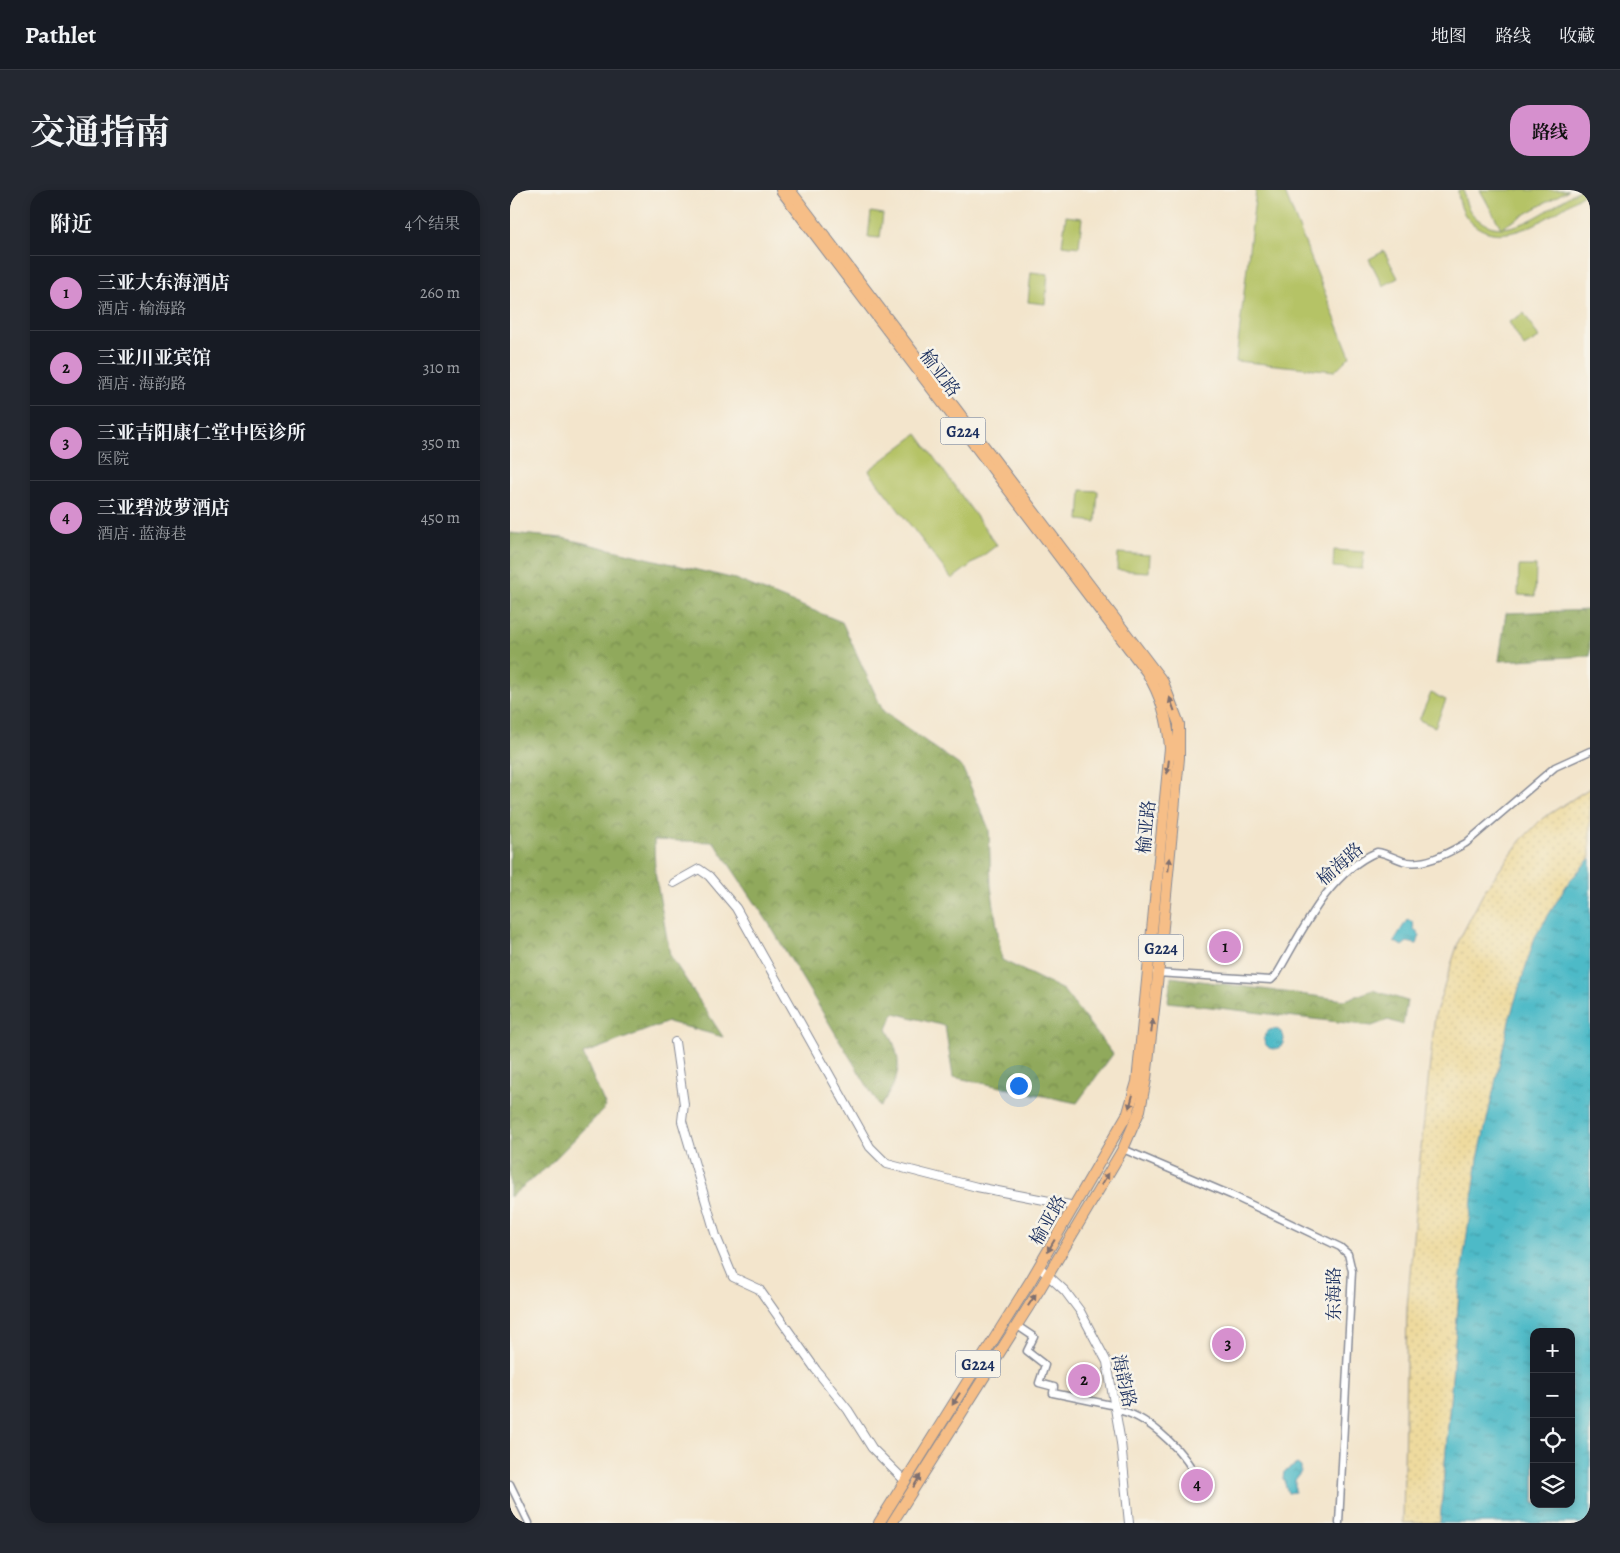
<!DOCTYPE html>
<html lang="zh">
<meta charset="utf-8">
<style>
:root{--surface:#171b24;--page:#242831;--text:#f1f3f6;--muted:#9ea1a6;--line:#363941;--accent:#d690ce}
body{margin:0;font-family:Alegreya,"Noto Serif SC",serif;background:var(--page);color:var(--text)}
.controls{position:absolute;right:15px;bottom:15px;display:grid;overflow:hidden;border-radius:10px;box-shadow:0 2px 8px #0003}
.controls button{width:45px;height:45px;display:grid;place-items:center;padding:0;border:0;border-bottom:1px solid var(--line);background:var(--surface);color:var(--text);font:25px sans-serif}
.you{position:absolute;left:508px;top:895px;width:18px;height:18px;margin:-12px;border:4px solid #fff;border-radius:50%;background:#1a73e8;box-shadow:0 0 0 8px #1a73e833}
.badge{display:grid;place-items:center;width:32px;height:32px;border-radius:50%;background:var(--accent);color:#111;font-size:16px;font-weight:700}
.pin{position:absolute;translate:-50% -50%;border:2px solid #fff;box-shadow:0 1px 5px #0006}
.list{margin:0;padding:0;list-style:none}
h2{display:flex;justify-content:space-between;align-items:center;height:65px;margin:0;padding:0 20px;font-size:21px}
h2 small{font-size:16px;font-weight:400;color:var(--muted)}
.list li{display:grid;grid-template-columns:32px 1fr auto;gap:15px;align-items:center;box-sizing:border-box;height:75px;padding:0 20px;border-top:1px solid var(--line)}
.list b{display:block;font-size:19px;white-space:nowrap}
.list p{margin:0;font-size:16px;white-space:nowrap;color:var(--muted)}
.list em{font-size:16px;font-style:normal;color:var(--muted)}
.icon{flex:none;width:28px;height:28px;fill:none;stroke:currentColor;stroke-width:2;stroke-linecap:round;stroke-linejoin:round}
.map{position:relative;flex:none;width:1080px;height:1333px;overflow:hidden;border-radius:20px}
header{display:flex;align-items:center;gap:30px;box-sizing:border-box;height:70px;padding:0 25px;background:var(--surface);border-bottom:1px solid var(--line)}
header strong{font-size:24px}
nav{display:flex;gap:28px;margin-inline-start:auto;font-size:18px}
.intro{display:flex;align-items:center;justify-content:space-between;box-sizing:border-box;height:120px;padding:0 30px}
h1{margin:0;font-size:35px}
.button{padding:12px 22px;border-radius:20px;background:var(--accent);color:#111;font-size:18px;font-weight:700}
main{display:flex;gap:30px;padding:0 30px}
aside{flex:1;background:var(--surface);border-radius:20px;box-shadow:0 2px 8px #0003}
.map>svg:first-child{display:block}
.forest{fill:url(#forest-crowns);stroke:#566c5c}
.sand{fill:url(#sand-dots);stroke:#84847e}
.park{fill:#b5c366;stroke:#687962}
.water{fill:url(#water-ripples);stroke:#347492;fill-rule:evenodd}
.lines{fill:none;stroke-linecap:round;stroke-linejoin:round}
.minor-casing{stroke:#878a95;stroke-width:9}
.tertiary-casing{stroke:#878a95;stroke-width:10}
.trunk-casing{stroke:#878a95;stroke-width:12}
.minor{stroke:#fff;stroke-width:6}
.tertiary{stroke:#fff;stroke-width:8}
.trunk{stroke:#f6be87;stroke-width:10}
.oneway{fill:#7e6f70}
.labels{text-anchor:middle;stroke-width:5;stroke-linejoin:round;paint-order:stroke}
.shield{fill:#f7f3e8;stroke:#5d6a87;stroke-width:1}
.shield-label{font-size:16px;font-weight:bold;fill:#1b2f5e}
.street-label{font-size:18px;fill:#1b2f5e;stroke:#f7f3e8}
</style>
<header>
<strong>Pathlet</strong>
<nav><a>地图</a><a>路线</a><a>收藏</a></nav>
</header>
<div class="intro"><h1>交通指南</h1><a class="button">路线</a></div>
<main>
<aside>
<h2>附近<small>4个结果</small></h2>
<ul class="list">
<li><span class="badge">1</span><div><b>三亚大东海酒店</b><p>酒店 · 榆海路</p></div><em>260 m</em></li>
<li><span class="badge">2</span><div><b>三亚川亚宾馆</b><p>酒店 · 海韵路</p></div><em>310 m</em></li>
<li><span class="badge">3</span><div><b>三亚吉阳康仁堂中医诊所</b><p>医院</p></div><em>350 m</em></li>
<li><span class="badge">4</span><div><b>三亚碧波萝酒店</b><p>酒店 · 蓝海巷</p></div><em>450 m</em></li>
</ul>
</aside>
<div class="map">
<svg width="1080" height="1333" viewBox="0 0 1080 1333">
<defs>
<pattern id="forest-crowns" width="20" height="18" patternUnits="userSpaceOnUse" patternTransform="scale(1.25)"><rect width="20" height="18" fill="#90a95b"/><path d="M2 6a3 3 0 1 1 6 0M12 15a3 3 0 1 1 6 0" fill="none" stroke="#758a4e"/></pattern>
<pattern id="sand-dots" width="8" height="8" patternUnits="userSpaceOnUse" patternTransform="scale(1.25)"><rect width="8" height="8" fill="#eeda9e"/><path d="M2 2h.1M6 6h.1" fill="none" stroke="#ccbb8a" stroke-width="1.8" stroke-linecap="round"/></pattern>
<pattern id="water-ripples" width="26" height="14" patternUnits="userSpaceOnUse" patternTransform="scale(1.25)"><rect width="26" height="14" fill="#4dbac7"/><path d="M2 4q2-2 4 0t4 0M15 11q2-2 4 0t4 0" fill="none" stroke="#3f98a5"/></pattern>
</defs>
<rect width="100%" height="100%" fill="#f7f3e8"/>
<filter id="ink" filterUnits="userSpaceOnUse"><feTurbulence type="fractalNoise" baseFrequency=".02" numOctaves="2"/><feDisplacementMap in="SourceGraphic" scale="10" xChannelSelector="R" yChannelSelector="G"/><feConvolveMatrix kernelMatrix="1 2 1 2 8 2 1 2 1" color-interpolation-filters="sRGB"/></filter>
<filter id="wash" filterUnits="userSpaceOnUse"><feTurbulence type="fractalNoise" baseFrequency=".0096" numOctaves="4" result="noise"/><feDisplacementMap in="SourceGraphic" scale="20" xChannelSelector="R" yChannelSelector="G"/><feGaussianBlur stdDeviation="1.12" result="paint"/><feColorMatrix in="noise" values="0 0 0 0 0 0 0 0 0 0 0 0 0 0 0 0 0 1.4 0 .05"/><feComposite in="paint" operator="in"/></filter>
<g filter="url(#wash)">
<rect width="100%" height="100%" fill="#f3e5cc"/>
<g class="forest">
<path d="M0,343L53,348L225,389L332,432L373,521L452,577L479,639L481,696L492,770L553,800L603,864L567,913L443,887L435,836L384,823L377,839C395,873 390,887 370,917L258,732L204,652L144,650L145,682L160,765L213,847L158,832L73,864L96,917L36,978L0,1007Z"/>
<polygon points="1080,420 1080,466 989,471 996,423"/>
<polygon points="661,787 835,810 863,800 897,811 893,835 878,830 862,836 658,812"/>
</g>
<polygon class="sand" points="1080,598 1080,668 1058,693 950,1092 930,1333 893,1333 897,1118 909,978 925,825 949,750 975,700 1011,650 1033,628"/>
<g class="park">
<polygon points="746,0 774,0 840,166 825,181 726,171"/>
<path d="M948,0H954C954,12 959,23 969,30C999,54 1042,16 1069,0H1080C1049,19 998,63 963,34C953,26 948,13 948,0Z"/>
<polygon points="970,0 1058,0 991,38"/>
<polygon points="361,22 373,24 370,48 358,47"/>
<polygon points="556,26 572,28 569,57 552,55"/>
<polygon points="874,61 888,88 873,96 859,69"/>
<polygon points="521,82 538,84 535,114 518,112"/>
<polygon points="1014,123 1029,148 1014,157 999,132"/>
<polygon points="407,244 487,355 442,389 360,283 359,280"/>
<polygon points="571,300 588,301 586,332 569,330"/>
<polygon points="824,360 854,362 852,379 823,377"/>
<polygon points="608,363 640,365 639,382 607,380"/>
<polygon points="1009,376 1026,376 1025,406 1008,405"/>
<polygon points="921,503 936,510 925,537 909,530"/>
</g>
<g class="water">
<path d="M1080,668V1333H930L950,1092L968,969L1000,827L1025,747L1058,693ZM1024,1142H1061V1314H1024Z"/>
<polygon points="897,730 903,732 904,740 910,745 907,754 897,752 892,756 884,751"/>
<circle cx="764" cy="849" r="10"/>
<polygon points="787,1274 791,1277 791,1282 785,1290 785,1302 778,1303 773,1288 774,1282"/>
</g>
</g>
<g filter="url(#ink)">
<g class="lines">
<g class="minor-casing">
<g id="minor">
<path d="M646,783L761,790L767,784C793,740 818,683 867,662C876,663 884,668 893,671C914,677 938,663 956,653L1045,577L1080,561"/>
<polyline points="613,959 721,1005 830,1057 838,1064 842,1081 829,1333"/>
<polyline points="506,1135 524,1147 517,1161 535,1175 529,1193 544,1197 543,1203 606,1216"/>
<path d="M607,1220C636,1225 667,1255 683,1280"/>
<polyline points="0,1294 19,1333"/>
</g>
</g>
<g class="tertiary-casing">
<g id="tertiary">
<polyline points="164,693 189,679 199,686 226,718 360,957 377,974 467,997 565,1016"/>
<polyline points="165,852 174,914 172,931 206,1046 223,1087 249,1099 306,1180 338,1220 362,1258 395,1291"/>
<polyline points="529,1077 555,1101 570,1121 597,1172 611,1253 619,1333"/>
</g>
</g>
<g class="trunk-casing">
<g id="trunk">
<path d="M271,0L636,481C651,506 658,529 660,558L627,892L618,923L521,1090L369,1333"/>
<polyline points="280,0 653,492 669,534 669,568 650,768 636,889 630,920 613,959 531,1097 382,1333"/>
</g>
</g>
<use href="#minor" class="minor"/>
<use href="#tertiary" class="tertiary"/>
<use href="#trunk" class="trunk"/>
</g>
<defs><path id="oneway-solid" d="M-6-.8H1V-3.2L6.5 0L1 3.2V.8H-6Z" transform="scale(1.25)"/></defs>
<g class="oneway">
<use href="#oneway-solid" transform="translate(662 514) rotate(-110)"/>
<use href="#oneway-solid" transform="translate(658 577) rotate(97)"/>
<use href="#oneway-solid" transform="translate(659 674) rotate(-84)"/>
<use href="#oneway-solid" transform="translate(642 836) rotate(-84)"/>
<use href="#oneway-solid" transform="translate(621 912) rotate(105)"/>
<use href="#oneway-solid" transform="translate(595 989) rotate(-58)"/>
<use href="#oneway-solid" transform="translate(541 1056) rotate(120)"/>
<use href="#oneway-solid" transform="translate(522 1110) rotate(-57)"/>
<use href="#oneway-solid" transform="translate(446 1209) rotate(122)"/>
<use href="#oneway-solid" transform="translate(407 1291) rotate(-59)"/>
</g>
</g>
<g class="labels">
<g class="shield">
<rect x="430.5" y="227.5" width="45" height="27" rx="4"/>
<rect x="628.5" y="744.5" width="45" height="27" rx="4"/>
<rect x="445.5" y="1160.5" width="45" height="27" rx="4"/>
</g>
<g class="shield-label">
<text x="453" y="247">G224</text>
<text x="651" y="764">G224</text>
<text x="468" y="1180">G224</text>
</g>
<g class="street-label">
<text transform="translate(430 183) rotate(53)" y="6">榆亚路</text>
<text transform="translate(636 637) rotate(-84)" y="6">榆亚路</text>
<text transform="translate(830 674) rotate(-41)" y="6">榆海路</text>
<text transform="translate(538 1030) rotate(-60)" y="6">榆亚路</text>
<text transform="translate(824 1104) rotate(-90)" y="6">东海路</text>
<text transform="translate(614 1191) rotate(77)" y="6">海韵路</text>
</g>
</g>
</svg>
<div class="controls">
<button>+</button>
<button>−</button>
<button><svg class="icon" aria-label="locate" viewBox="0 0 24 24"><circle cx="12" cy="12" r="6"/><path d="M12 2v4M12 18v4M2 12h4M18 12h4"/></svg></button>
<button><svg class="icon" aria-label="layers" viewBox="0 0 24 24"><path d="M12 4l9 5-9 5-9-5zM3 14l9 5 9-5"/></svg></button>
</div>
<div class="you"></div>
<div class="pin badge" style="left:715px;top:757px">1</div>
<div class="pin badge" style="left:574px;top:1190px">2</div>
<div class="pin badge" style="left:718px;top:1154px">3</div>
<div class="pin badge" style="left:687px;top:1295px">4</div>
</div>
</main>
